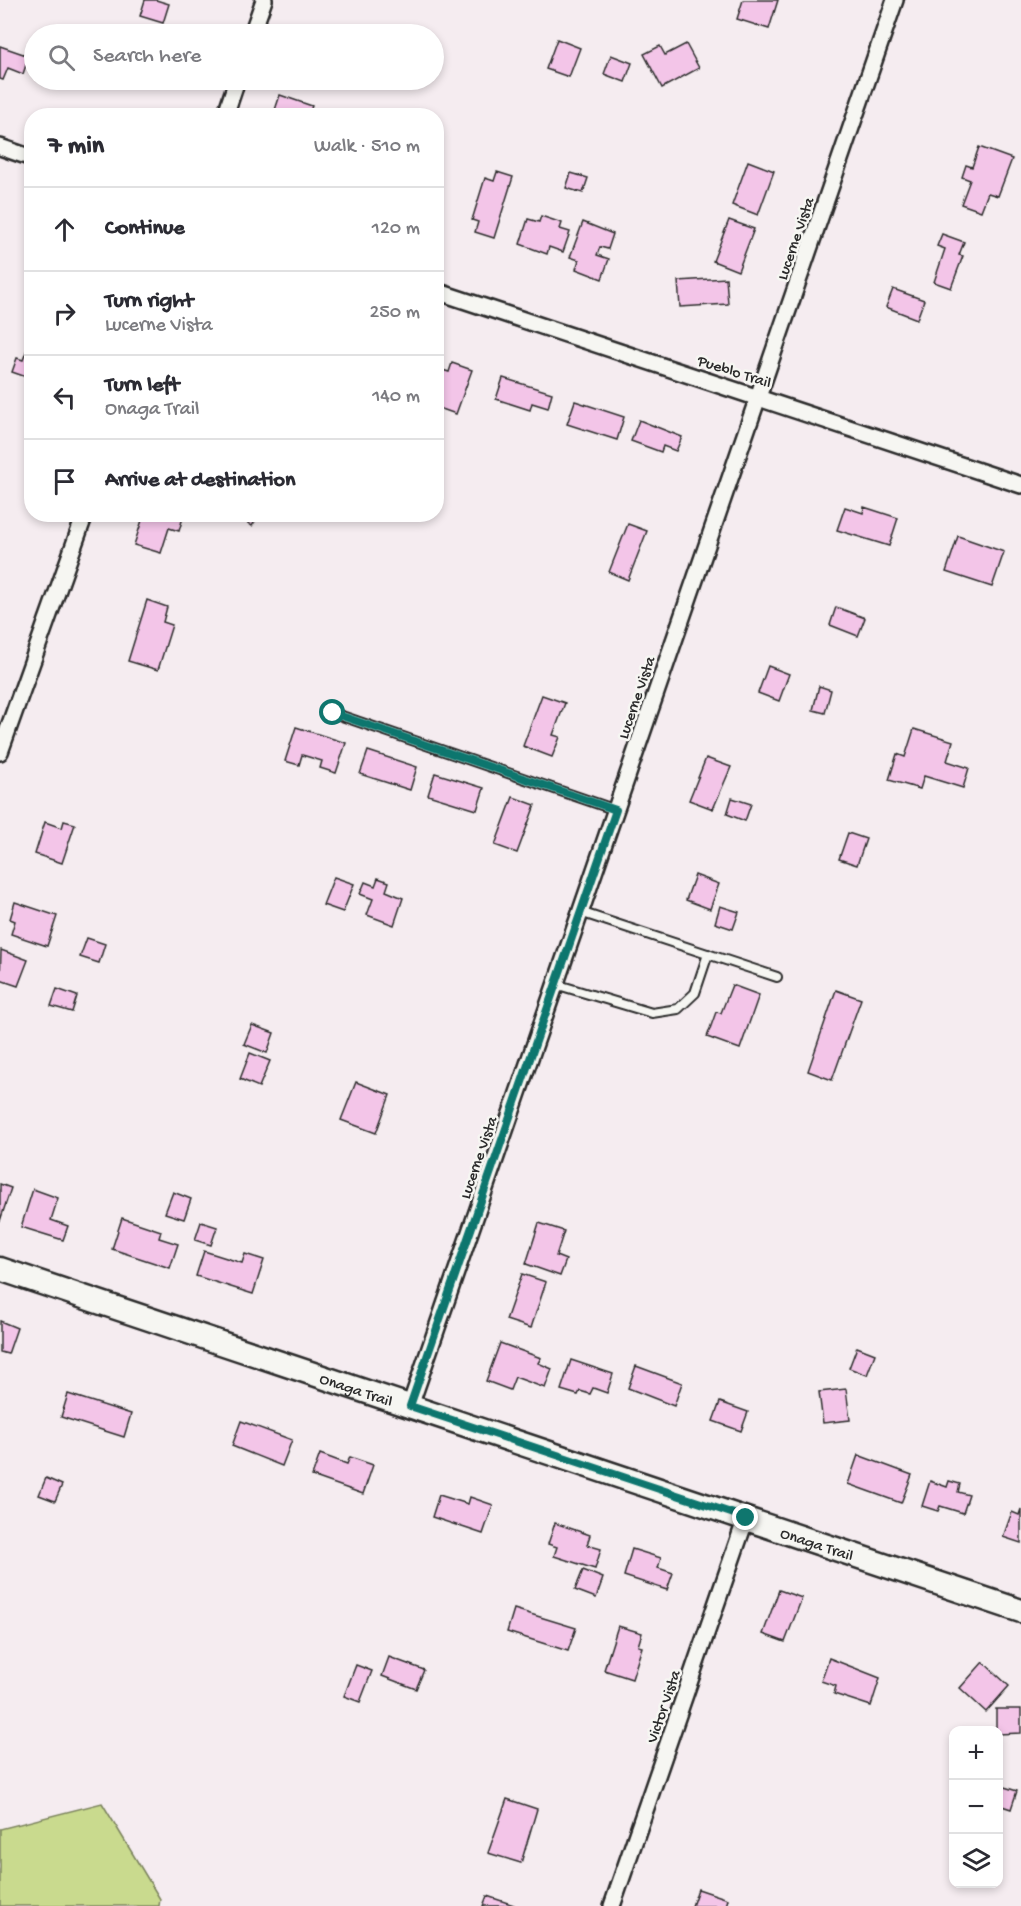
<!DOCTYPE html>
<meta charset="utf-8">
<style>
:root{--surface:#fff;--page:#f7f7f7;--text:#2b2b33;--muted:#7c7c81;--line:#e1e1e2}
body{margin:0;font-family:"Gochi Hand",sans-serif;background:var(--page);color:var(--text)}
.controls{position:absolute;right:18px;bottom:18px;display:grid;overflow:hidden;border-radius:12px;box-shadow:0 3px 9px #0003}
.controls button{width:54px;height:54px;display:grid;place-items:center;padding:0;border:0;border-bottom:2px solid var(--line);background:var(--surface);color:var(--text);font:30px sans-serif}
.stop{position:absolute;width:18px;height:18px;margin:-14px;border:4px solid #0f766e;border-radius:50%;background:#fff}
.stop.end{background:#0f766e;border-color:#fff;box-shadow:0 2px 6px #0008}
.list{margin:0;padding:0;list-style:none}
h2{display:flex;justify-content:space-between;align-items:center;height:78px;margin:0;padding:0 24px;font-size:26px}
h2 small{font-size:20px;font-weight:400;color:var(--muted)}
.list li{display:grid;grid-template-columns:39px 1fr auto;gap:18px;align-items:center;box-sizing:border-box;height:84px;padding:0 24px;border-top:2px solid var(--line)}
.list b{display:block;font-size:22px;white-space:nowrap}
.list p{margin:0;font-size:20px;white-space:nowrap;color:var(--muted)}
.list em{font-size:20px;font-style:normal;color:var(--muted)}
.icon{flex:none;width:33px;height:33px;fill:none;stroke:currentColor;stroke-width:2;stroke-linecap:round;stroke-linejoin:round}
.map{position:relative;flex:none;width:1021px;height:1906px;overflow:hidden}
.search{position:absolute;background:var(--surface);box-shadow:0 3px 9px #0003;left:24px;top:24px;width:420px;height:66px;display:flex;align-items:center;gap:15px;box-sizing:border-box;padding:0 21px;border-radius:33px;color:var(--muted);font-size:22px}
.panel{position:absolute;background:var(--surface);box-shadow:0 3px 9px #0003;left:24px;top:108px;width:420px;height:414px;border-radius:24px}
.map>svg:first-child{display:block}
.green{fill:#c9da8e;stroke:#7a825c;stroke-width:1.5}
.building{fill:#f3c5e8;stroke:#2b2b2b;stroke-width:1.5}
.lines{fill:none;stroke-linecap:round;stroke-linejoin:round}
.lane-casing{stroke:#2b2b2b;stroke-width:12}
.street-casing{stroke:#2b2b2b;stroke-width:20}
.secondary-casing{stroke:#2b2b2b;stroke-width:27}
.lane{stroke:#f6f6f2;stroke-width:8}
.street{stroke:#f6f6f2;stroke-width:15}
.secondary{stroke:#f6f6f2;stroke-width:22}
.route{stroke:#0f766e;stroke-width:8}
.labels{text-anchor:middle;stroke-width:5;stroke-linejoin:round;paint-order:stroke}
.street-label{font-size:16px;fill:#2b2b2b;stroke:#f6f6f2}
</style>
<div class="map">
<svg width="1021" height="1906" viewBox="0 0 1021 1906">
<rect width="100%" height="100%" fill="#f5ecf0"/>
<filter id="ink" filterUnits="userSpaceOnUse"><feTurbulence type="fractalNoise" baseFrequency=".0167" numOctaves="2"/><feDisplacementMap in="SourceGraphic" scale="12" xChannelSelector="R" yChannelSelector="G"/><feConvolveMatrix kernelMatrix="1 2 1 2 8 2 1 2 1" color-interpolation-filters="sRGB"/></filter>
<g filter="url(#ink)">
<polygon class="green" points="102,1803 160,1899 159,1906 0,1906 0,1829"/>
<g class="building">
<polygon points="145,0 156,0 169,4 163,23 140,16"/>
<polygon points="743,0 778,0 769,29 737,19"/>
<polygon points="557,39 580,48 569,77 546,69"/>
<polygon points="686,44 699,68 662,88 644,54 660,46 665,55"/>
<polygon points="0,46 29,56 23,74 8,68 3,80 0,79"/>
<polygon points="611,55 632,63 625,82 604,74"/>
<polygon points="316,80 338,80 336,86"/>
<polygon points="280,95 312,106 308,116 273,116"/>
<polygon points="979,147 1012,159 998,196 988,193 981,211 961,204 970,180 962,177 966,165 972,167"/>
<polygon points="748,161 774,171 758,215 732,205"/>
<polygon points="497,172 513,177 494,238 475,232 478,222 472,220 485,178 494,181"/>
<polygon points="571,173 588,178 583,193 566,188"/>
<polygon points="541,216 562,223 560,229 570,232 563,252 549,247 547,254 520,244 528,219 539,222"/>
<polygon points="729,220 754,229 738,271 713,261"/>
<polygon points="583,222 613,234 608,249 600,247 597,255 609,259 602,279 576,269 579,260 570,257"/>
<polygon points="942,234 964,242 959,255 963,256 951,288 934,282 945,249 937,246"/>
<polygon points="726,278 728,304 680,307 678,281"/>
<polygon points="893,289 924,300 917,319 886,307"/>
<polygon points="32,336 32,379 12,372 17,358 23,360"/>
<polygon points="452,363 472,370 456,414 436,407 436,368 449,372"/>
<polygon points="503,378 552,393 548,408 532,403 530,410 496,399"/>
<polygon points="575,401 624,417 617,440 567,424"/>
<polygon points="639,420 682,437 676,451 663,446 661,452 631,441"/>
<polygon points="845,507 863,513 864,507 898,518 889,546 837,530"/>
<polygon points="144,514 184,514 179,531 169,528 161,553 134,545"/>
<polygon points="235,514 260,514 252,526"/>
<polygon points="628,524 647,531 628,580 609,572"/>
<polygon points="958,536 1004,552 992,587 946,572"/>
<polygon points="147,600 167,607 163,622 172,625 158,670 128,661"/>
<polygon points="836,607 865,618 858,636 830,625"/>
<polygon points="768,666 789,674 779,701 758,693"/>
<polygon points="819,686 831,690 825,713 813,710"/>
<polygon points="542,695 565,703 553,735 560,737 552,757 523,746"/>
<polygon points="296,727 346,743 336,773 320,768 322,761 302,755 299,765 285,761"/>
<polygon points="914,729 953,741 947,761 969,768 963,788 924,776 920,789 889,780 897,754 905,757"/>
<polygon points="368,751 417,767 410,790 360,774"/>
<polygon points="706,758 731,767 713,809 689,800"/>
<polygon points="435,773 484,788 477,810 428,795"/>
<polygon points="513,797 535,805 517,853 495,845"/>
<polygon points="732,798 751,804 745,821 727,814"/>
<polygon points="64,821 75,824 62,863 35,854 45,822 62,828"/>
<polygon points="848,833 866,839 857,865 839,859"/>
<polygon points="695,875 719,884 710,909 686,900"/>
<polygon points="334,877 354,884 343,912 323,905"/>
<polygon points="378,878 389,882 386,891 403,898 394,925 367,915 373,899 360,894 365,882 375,886"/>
<polygon points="15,902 57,916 47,946 11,934 15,921 10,919"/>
<polygon points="720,906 739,912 733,929 715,923"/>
<polygon points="87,938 105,944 99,963 80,957"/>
<polygon points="1,950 28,960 18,986 0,980"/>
<polygon points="732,985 759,995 740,1049 707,1037 716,1012 721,1013"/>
<polygon points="57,989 77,996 72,1012 51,1006"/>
<polygon points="836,990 861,999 832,1080 808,1071"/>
<polygon points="252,1025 274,1033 267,1053 244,1044"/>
<polygon points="250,1053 270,1061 259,1087 240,1079"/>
<polygon points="356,1082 390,1095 376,1133 341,1120"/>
<polygon points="0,1184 11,1188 0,1221"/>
<polygon points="33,1189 58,1198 51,1220 68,1226 63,1240 21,1227"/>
<polygon points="173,1192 191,1199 184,1219 165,1213"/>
<polygon points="122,1218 161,1231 159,1238 178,1244 170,1268 112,1249"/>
<polygon points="201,1222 217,1227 211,1245 195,1240"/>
<polygon points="539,1223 564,1231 556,1256 566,1260 560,1276 526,1264"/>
<polygon points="204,1251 242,1263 245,1254 264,1260 253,1294 196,1276"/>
<polygon points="522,1274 546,1282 531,1328 506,1320"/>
<polygon points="0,1321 17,1328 8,1354 0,1352"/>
<polygon points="500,1343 541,1358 538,1363 552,1369 545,1388 515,1377 510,1390 486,1381"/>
<polygon points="857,1347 875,1354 867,1375 849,1368"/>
<polygon points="571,1360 613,1374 607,1393 593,1388 590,1394 580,1391 578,1395 561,1390"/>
<polygon points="636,1366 682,1383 674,1406 628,1388"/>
<polygon points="846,1389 850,1420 823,1423 819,1392"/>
<polygon points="68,1394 131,1414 124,1437 61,1417"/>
<polygon points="720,1402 748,1412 741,1431 713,1421"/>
<polygon points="241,1421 292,1440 282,1466 232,1446"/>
<polygon points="320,1454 347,1464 350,1457 373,1465 363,1494 312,1476"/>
<polygon points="858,1455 912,1475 901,1503 848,1484"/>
<polygon points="46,1478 62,1485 55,1501 39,1495"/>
<polygon points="930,1481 947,1487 949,1481 960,1484 958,1492 969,1495 963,1513 940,1506 938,1511 922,1506"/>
<polygon points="439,1495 468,1504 470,1497 493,1505 483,1534 432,1517"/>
<polygon points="1021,1509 1021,1543 1003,1537 1012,1512 1019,1515"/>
<polygon points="555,1523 590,1535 587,1545 601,1549 595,1569 554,1556 557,1547 548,1544"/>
<polygon points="632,1549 661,1558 658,1568 673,1573 667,1590 624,1576"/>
<polygon points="583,1570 603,1578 596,1598 575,1590"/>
<polygon points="779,1590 802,1598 785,1642 763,1634"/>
<polygon points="514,1609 576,1628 568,1651 507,1632"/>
<polygon points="618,1626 642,1633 638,1646 642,1647 632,1679 604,1670"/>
<polygon points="389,1657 424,1670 416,1689 382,1676"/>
<polygon points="829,1658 880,1678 871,1706 834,1694 836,1686 821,1681"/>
<polygon points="983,1662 1009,1686 986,1712 960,1688"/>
<polygon points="356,1665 372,1671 360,1702 344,1696"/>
<polygon points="996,1709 1021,1709 1021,1733 998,1734 998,1730 996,1730"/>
<polygon points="998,1785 1017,1791 1011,1809 999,1805 998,1807"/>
<polygon points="507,1799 537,1809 521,1863 488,1853"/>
<polygon points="698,1889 728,1899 726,1906 692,1906"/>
<polygon points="487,1896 514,1905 514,1906 483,1906"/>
</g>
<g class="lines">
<g class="lane-casing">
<g id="lane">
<polyline points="333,713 616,810"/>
<polyline points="580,912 777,977"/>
<polyline points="555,984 652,1013 678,1009 695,993 708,954"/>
</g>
</g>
<g class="street-casing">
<g id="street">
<polyline points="252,34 264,0"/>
<polyline points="225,116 237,80"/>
<polyline points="0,147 32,158"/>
<polyline points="436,291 1021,485"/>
<polyline points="0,752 85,514"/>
<polyline points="410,1406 895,0"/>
<polyline points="612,1906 746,1518"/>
</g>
</g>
<g class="secondary-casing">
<g id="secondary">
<path id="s1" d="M0,1269L1021,1611"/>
</g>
</g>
<use href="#lane" class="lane"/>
<use href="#street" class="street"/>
<use href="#secondary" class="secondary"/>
</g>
</g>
<g class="lines" filter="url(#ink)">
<polyline class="route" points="333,713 616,810 410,1406 746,1518"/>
</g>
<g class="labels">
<g class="street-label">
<text transform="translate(794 238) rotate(-71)" y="6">Lucerne Vista</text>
<text transform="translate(735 370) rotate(18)" y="6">Pueblo Trail</text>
<text transform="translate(635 697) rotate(-71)" y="6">Lucerne Vista</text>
<text transform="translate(477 1157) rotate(-71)" y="6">Lucerne Vista</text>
<text dy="6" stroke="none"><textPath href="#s1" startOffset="376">Onaga Trail</textPath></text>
<text dy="6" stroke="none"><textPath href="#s1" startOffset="862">Onaga Trail</textPath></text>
<text transform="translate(662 1706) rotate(-71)" y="6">Victor Vista</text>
</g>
</g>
</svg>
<div class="controls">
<button>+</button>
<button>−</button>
<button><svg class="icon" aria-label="layers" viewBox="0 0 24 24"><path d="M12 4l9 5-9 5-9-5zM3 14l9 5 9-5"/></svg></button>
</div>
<div class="stop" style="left:333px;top:713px"></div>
<div class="stop end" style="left:746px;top:1518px"></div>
<div class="search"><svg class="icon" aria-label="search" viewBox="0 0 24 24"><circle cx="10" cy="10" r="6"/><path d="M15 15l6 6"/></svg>Search here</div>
<section class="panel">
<h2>7 min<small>Walk · 510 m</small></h2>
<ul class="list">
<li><svg class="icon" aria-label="ahead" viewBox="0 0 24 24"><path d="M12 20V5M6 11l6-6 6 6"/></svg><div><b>Continue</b></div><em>120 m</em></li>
<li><svg class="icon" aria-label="right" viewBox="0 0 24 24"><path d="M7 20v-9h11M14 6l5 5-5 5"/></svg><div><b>Turn right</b><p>Lucerne Vista</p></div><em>250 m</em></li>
<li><svg class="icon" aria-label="left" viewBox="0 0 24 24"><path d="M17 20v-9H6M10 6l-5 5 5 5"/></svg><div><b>Turn left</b><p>Onaga Trail</p></div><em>140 m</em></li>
<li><svg class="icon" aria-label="arrive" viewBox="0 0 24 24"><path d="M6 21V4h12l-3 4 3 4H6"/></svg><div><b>Arrive at destination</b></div></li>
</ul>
</section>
</div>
